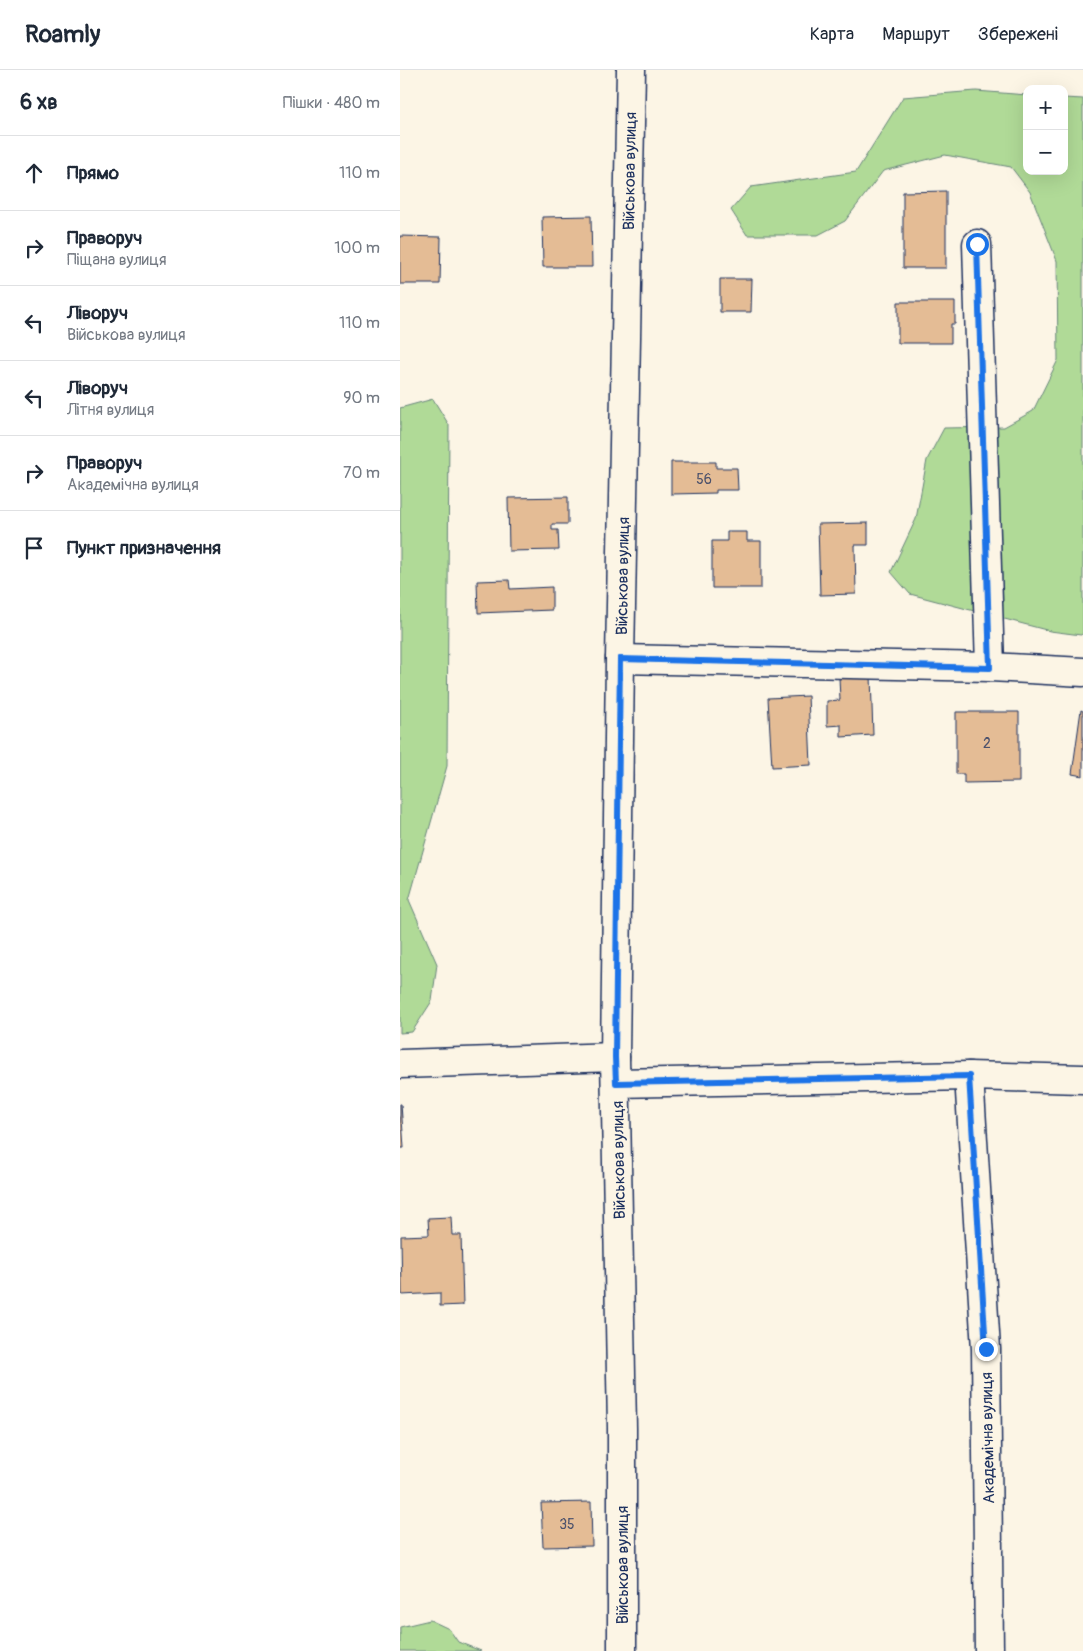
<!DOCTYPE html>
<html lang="uk">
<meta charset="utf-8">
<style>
:root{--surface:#fff;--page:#f2f2f3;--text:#1f2937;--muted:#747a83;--line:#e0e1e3}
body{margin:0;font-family:Pangolin,sans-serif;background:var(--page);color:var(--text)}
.controls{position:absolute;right:15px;top:15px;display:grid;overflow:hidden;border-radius:10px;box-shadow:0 5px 20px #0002}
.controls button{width:45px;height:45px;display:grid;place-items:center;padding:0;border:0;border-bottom:1px solid var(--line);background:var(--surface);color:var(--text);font:25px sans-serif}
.stop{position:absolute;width:15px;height:15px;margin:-11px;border:4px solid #1a73e8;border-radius:50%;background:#fff}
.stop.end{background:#1a73e8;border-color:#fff;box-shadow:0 1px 5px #0008}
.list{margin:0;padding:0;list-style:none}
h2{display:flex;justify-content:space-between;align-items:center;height:65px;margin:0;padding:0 20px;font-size:21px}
h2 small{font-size:16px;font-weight:400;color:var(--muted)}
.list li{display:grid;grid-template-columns:32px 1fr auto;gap:15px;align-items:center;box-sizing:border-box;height:75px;padding:0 20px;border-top:1px solid var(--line)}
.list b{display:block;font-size:19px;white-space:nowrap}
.list p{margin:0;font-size:16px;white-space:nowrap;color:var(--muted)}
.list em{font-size:16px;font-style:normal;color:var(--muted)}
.icon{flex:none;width:28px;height:28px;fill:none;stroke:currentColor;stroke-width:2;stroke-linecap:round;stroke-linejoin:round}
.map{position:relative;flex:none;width:683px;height:1581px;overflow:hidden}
header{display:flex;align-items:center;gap:30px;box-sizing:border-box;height:70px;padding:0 25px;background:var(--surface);border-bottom:1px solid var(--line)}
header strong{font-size:24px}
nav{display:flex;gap:28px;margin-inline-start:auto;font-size:18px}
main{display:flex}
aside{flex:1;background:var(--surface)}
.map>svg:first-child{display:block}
.green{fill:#b0da97;stroke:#66847a}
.building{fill:#e4bc95;stroke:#1b2f5e}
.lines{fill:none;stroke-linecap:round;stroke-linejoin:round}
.minor-casing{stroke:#1b2f5e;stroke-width:31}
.minor{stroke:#fcf5e5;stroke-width:28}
.route{stroke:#1a73e8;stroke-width:6}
.labels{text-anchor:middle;stroke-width:5;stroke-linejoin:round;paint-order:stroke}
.number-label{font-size:14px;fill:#4d526c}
.street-label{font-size:16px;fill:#1b2f5e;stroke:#fcf5e5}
</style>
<header>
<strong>Roamly</strong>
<nav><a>Карта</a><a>Маршрут</a><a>Збережені</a></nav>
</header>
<main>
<aside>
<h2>6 хв<small>Пішки · 480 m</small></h2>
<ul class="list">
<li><svg class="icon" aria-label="ahead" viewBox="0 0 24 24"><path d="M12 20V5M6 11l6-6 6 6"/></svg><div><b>Прямо</b></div><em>110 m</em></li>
<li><svg class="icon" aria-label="right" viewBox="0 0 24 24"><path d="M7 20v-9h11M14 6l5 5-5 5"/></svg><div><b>Праворуч</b><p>Піщана вулиця</p></div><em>100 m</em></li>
<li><svg class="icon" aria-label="left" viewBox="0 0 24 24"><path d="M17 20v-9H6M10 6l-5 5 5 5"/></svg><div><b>Ліворуч</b><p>Військова вулиця</p></div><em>110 m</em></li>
<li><svg class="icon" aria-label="left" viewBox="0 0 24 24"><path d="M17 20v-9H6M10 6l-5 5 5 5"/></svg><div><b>Ліворуч</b><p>Літня вулиця</p></div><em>90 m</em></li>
<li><svg class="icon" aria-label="right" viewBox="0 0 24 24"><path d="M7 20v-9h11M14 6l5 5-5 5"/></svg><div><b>Праворуч</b><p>Академічна вулиця</p></div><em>70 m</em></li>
<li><svg class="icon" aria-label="arrive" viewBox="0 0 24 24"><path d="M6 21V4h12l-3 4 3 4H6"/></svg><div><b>Пункт призначення</b></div></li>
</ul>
</aside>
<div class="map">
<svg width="683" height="1581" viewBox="0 0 683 1581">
<rect width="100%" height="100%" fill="#fcf5e5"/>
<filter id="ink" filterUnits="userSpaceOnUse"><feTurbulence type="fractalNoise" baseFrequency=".02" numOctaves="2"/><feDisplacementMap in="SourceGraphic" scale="10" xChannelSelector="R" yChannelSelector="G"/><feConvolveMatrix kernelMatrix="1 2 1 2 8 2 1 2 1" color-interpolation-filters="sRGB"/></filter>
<g filter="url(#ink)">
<g class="green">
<polygon points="576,21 627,25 627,101 664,101 664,28 683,29 683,563 681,565 650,561 510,524 491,502 516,449 527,390 544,358 604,357 633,341 658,290 657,191 630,122 611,97 545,85 483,101 445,151 418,165 347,165 331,140 351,117 456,102 503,27"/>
<polygon points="33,329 49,355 47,696 9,830 37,894 32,931 12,962 0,963 0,338"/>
<polygon points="30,1550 49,1559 58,1572 81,1581 0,1581 0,1557"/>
</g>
<g class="building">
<polygon points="546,121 546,198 503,198 503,122"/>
<polygon points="191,146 192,197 143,197 142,147"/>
<polygon points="0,166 41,167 40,214 0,214"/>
<polygon points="320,209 352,209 351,242 320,242"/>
<polygon points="498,232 555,232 555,254 551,254 551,273 498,273"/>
<polygon points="271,392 316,392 316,398 337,398 338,420 316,420 316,423 271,424"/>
<polygon points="168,427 168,454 152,454 152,460 158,460 159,480 109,481 108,428"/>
<polygon points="468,453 468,475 455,475 456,524 420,525 418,454"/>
<polygon points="327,462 347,462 347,471 361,471 361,518 312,518 312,471 327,471"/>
<polygon points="109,510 110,519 152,517 152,540 78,543 77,511"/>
<polygon points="471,606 473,665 441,667 441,655 427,656 427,631 440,630 439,607"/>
<polygon points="408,626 411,695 372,697 368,628"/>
<polygon points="681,640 683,641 683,706 672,704"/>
<polygon points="556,642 619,642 619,712 564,713 564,704 556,704"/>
<polygon points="0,1034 1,1034 4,1078 0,1078"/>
<polygon points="51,1147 52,1165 61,1165 63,1235 40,1236 40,1223 2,1225 1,1166 29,1165 28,1148"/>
<polygon points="191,1432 192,1476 143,1477 141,1433"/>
</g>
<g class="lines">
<g class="minor-casing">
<g id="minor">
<polyline points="577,174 590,597"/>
<polyline points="220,589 590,597 683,602"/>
<polyline points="0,994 215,987"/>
<polyline points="569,1006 586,1279 589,1581"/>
<polyline points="216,1013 569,1006 683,1009"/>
<polyline points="222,1581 222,1358 215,987 220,589 231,0"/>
</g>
</g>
<use href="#minor" class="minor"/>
</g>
</g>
<g class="lines" filter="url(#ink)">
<polyline class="route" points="577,174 590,598 220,589 215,987 216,1013 569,1006 586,1279"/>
</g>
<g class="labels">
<g class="number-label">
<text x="304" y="414">56</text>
<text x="587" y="678">2</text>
<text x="167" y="1459">35</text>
</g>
<g class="street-label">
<text transform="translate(229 101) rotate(-89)" y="6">Військова вулиця</text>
<text transform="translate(222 506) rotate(-89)" y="6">Військова вулиця</text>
<text transform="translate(218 1090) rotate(-91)" y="6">Військова вулиця</text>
<text transform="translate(587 1368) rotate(-91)" y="6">Академічна вулиця</text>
<text transform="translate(222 1495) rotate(-90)" y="6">Військова вулиця</text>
</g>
</g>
</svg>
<div class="controls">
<button>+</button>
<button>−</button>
</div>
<div class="stop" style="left:577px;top:174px"></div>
<div class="stop end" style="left:586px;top:1279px"></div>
</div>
</main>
